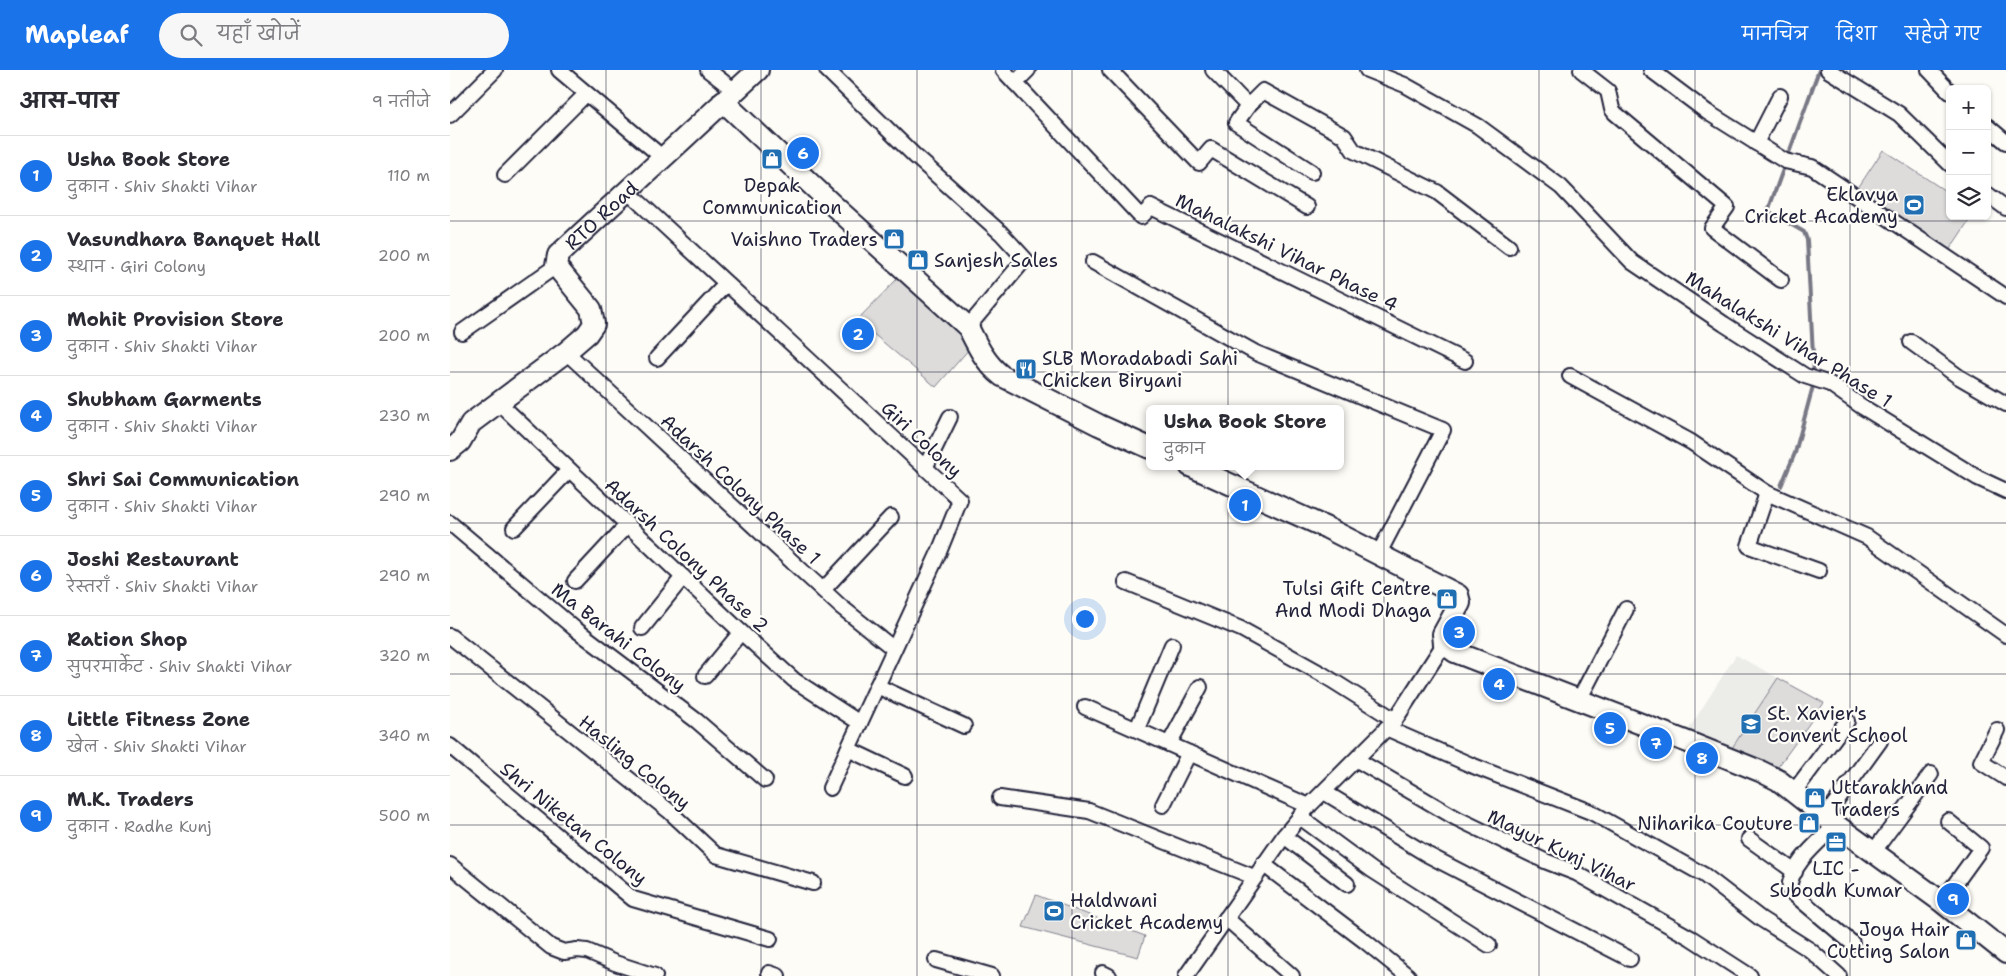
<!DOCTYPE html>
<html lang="hi">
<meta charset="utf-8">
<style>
:root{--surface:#fff;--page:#f7f7f7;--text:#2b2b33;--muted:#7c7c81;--line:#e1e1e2;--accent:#1a73e8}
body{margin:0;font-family:"Shantell Sans","Playpen Sans Deva",sans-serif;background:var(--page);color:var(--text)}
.controls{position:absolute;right:15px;top:15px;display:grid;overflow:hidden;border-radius:8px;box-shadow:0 1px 4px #0004}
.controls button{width:45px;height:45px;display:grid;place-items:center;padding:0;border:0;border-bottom:1px solid var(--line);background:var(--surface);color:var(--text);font:25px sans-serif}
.you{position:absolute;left:634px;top:548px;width:18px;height:18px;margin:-12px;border:4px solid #fff;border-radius:50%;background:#1a73e8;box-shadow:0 0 0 8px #1a73e833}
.badge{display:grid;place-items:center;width:32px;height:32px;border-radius:50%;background:var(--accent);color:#fff;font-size:16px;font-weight:700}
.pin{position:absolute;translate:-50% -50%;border:2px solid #fff;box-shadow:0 1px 5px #0006}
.popup{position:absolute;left:696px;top:335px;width:198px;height:65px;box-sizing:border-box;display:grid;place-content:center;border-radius:8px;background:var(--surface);filter:drop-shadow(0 1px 4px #0005);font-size:16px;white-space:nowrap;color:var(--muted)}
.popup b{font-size:19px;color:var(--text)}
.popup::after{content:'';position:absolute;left:50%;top:100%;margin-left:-10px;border:10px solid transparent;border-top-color:var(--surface)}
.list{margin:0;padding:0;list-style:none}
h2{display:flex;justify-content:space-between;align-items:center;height:65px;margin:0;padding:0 20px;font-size:21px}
h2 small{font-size:16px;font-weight:400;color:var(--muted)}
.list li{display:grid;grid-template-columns:32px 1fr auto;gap:15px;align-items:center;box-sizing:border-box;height:80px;padding:0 20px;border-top:1px solid var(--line)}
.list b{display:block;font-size:19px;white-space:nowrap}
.list p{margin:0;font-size:16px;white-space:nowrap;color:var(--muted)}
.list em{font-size:16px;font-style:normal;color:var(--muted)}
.icon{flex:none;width:28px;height:28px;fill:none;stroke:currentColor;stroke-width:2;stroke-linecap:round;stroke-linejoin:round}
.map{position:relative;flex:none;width:1556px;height:906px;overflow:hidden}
header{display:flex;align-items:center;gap:30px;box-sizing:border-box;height:70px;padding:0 25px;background:var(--accent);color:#fff}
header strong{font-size:24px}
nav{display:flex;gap:28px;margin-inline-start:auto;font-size:18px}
.search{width:350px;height:45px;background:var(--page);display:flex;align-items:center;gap:12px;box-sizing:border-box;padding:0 18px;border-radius:28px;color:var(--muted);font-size:19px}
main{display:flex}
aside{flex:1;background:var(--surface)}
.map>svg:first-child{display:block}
.built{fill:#ecece9}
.green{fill:#dddcdb;stroke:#807f8b}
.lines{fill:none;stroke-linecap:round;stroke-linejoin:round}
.stream{stroke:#787885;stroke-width:4}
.street-casing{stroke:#22223b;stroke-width:18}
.secondary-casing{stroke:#22223b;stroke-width:24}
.street{stroke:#fdfcf7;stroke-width:14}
.secondary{stroke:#fdfcf7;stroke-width:20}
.grid{fill:none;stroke:#22223b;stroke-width:1;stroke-opacity:0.55}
.labels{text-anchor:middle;stroke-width:4.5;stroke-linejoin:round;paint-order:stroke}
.poi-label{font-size:19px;fill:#22223b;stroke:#fdfcf7;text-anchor:end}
.street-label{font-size:19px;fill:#22223b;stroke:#fdfcf7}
</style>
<header>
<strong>Mapleaf</strong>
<div class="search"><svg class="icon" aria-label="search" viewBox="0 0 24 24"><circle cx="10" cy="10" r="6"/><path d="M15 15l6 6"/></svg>यहाँ खोजें</div>
<nav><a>मानचित्र</a><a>दिशा</a><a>सहेजे गए</a></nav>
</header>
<main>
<aside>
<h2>आस-पास<small>9 नतीजे</small></h2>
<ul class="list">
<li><span class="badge">1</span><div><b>Usha Book Store</b><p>दुकान · Shiv Shakti Vihar</p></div><em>110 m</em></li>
<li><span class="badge">2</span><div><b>Vasundhara Banquet Hall</b><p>स्थान · Giri Colony</p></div><em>200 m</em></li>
<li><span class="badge">3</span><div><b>Mohit Provision Store</b><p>दुकान · Shiv Shakti Vihar</p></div><em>200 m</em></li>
<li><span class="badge">4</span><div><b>Shubham Garments</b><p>दुकान · Shiv Shakti Vihar</p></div><em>230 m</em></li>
<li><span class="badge">5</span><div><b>Shri Sai Communication</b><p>दुकान · Shiv Shakti Vihar</p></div><em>290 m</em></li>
<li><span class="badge">6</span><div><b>Joshi Restaurant</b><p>रेस्तराँ · Shiv Shakti Vihar</p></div><em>290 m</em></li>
<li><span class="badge">7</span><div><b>Ration Shop</b><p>सुपरमार्केट · Shiv Shakti Vihar</p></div><em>320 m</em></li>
<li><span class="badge">8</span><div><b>Little Fitness Zone</b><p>खेल · Shiv Shakti Vihar</p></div><em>340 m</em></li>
<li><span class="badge">9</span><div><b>M.K. Traders</b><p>दुकान · Radhe Kunj</p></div><em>500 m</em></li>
</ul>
</aside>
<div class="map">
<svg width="1556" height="906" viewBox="0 0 1556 906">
<rect width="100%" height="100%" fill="#fdfcf7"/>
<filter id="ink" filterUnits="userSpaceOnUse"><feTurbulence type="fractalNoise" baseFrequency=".02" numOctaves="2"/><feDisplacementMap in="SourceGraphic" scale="10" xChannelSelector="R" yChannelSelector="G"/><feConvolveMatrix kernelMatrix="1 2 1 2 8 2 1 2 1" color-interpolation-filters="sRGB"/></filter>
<g filter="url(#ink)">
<polygon class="built" points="1286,585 1374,633 1325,701 1235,665"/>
<g class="green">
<polygon points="1433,80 1500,124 1500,146 1522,146 1498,182 1406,121"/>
<polygon points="449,207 512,264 520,278 486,317 407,250"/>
<polygon points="1328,608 1374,633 1325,701 1280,681"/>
<polygon points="586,825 695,866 688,887 573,857"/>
</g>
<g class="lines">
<g class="stream">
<polyline points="1364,304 1357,170 1354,162 1318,141 1369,0"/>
<polyline points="1331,416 1345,383 1363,316"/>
</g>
<g class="street-casing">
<g id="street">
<polyline points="109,0 212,87"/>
<polyline points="258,0 285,21"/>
<polyline points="377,0 465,86 551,163 575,189 518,257"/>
<polyline points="553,0 691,147 701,137 1015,291"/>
<polyline points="660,0 749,93 761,79 857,137"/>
<polyline points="763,0 798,36"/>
<polyline points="917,0 955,15 1028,56 1111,117 1182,192 1274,254 1355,306 1380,314 1411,336 1528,408 1556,421"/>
<polyline points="1131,0 1158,21 1162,39 1165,43 1277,137 1262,158 1331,210"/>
<polyline points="1201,0 1257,42 1335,91 1362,97 1556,227"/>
<polyline points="1378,0 1449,44 1500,94"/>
<polyline points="1479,0 1500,22"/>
<polyline points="565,13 578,0"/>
<polyline points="0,45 45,0"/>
<polyline points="1537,56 1556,72"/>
<polyline points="1306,73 1330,26"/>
<polyline points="862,102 786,53 798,36 813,21 894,66 904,81 987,122 1059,177"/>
<polyline points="55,105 136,24"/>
<polyline points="176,120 510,430 489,482 380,718"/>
<polyline points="1537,124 1556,138"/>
<polyline points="643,192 806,283 993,360 928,485"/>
<polyline points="12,262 106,196"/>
<polyline points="1461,272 1509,307 1556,334"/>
<polyline points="116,282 390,536 444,579"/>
<polyline points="207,288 276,214"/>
<polyline points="1120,306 1241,372 1317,423 1417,467 1556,565"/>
<polyline points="48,332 291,562 344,610 410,653"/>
<polyline points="475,398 500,347"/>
<polyline points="1317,423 1299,476 1369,501"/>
<polyline points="0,453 124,558 247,651 315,710"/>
<polyline points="64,458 119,400"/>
<polyline points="125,511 178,454"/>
<polyline points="676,512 791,559 872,604 945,650"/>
<polyline points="373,520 441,447"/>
<polyline points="192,558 233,507"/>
<polyline points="0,566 219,741 266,785 363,813"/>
<polyline points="255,606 291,562"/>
<polyline points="427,616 514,656"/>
<polyline points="1129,630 1176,539"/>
<polyline points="635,637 859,736"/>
<polyline points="936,658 1021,695 1141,742 1254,805 1311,849 1360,880 1389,906"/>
<polyline points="687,659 722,575"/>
<polyline points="1547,660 1531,692 1556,708"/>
<polyline points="719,674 750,617"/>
<polyline points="0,676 183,829 320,869"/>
<polyline points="398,679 455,706"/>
<polyline points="907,690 1006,748 1095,791 1126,803 1241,868 1300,906"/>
<polyline points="874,722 978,785 1180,889"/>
<polyline points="1343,723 1397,651"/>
<polyline points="550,728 639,741 804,807"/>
<polyline points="713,735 739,683"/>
<polyline points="850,747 922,800 1039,875"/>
<polyline points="1375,747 1430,671"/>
<path d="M1386,755C1369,772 1340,794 1339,820L1402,873"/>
<polyline points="834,766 897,814"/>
<polyline points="1299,769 1345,802"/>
<polyline points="1425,783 1427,777 1481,704"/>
<polyline points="813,794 916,872 958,906"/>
<polyline points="0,795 101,877 114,882 127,880 137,881 165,893 205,906"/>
<polyline points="1492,832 1531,778 1498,751"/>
<polyline points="776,848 842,906"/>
<polyline points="486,890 542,906"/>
<polyline points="319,903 328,906"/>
<polyline points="653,903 659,906"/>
<polyline points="736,906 834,766 859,736 945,650 994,574"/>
</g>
</g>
<g class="secondary-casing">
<g id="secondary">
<path d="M273,31L384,136L518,257C527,275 535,293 552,306L649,355L700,378"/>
<path id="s1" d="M0,380L10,372L21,353L116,282L137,264L144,254L141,239L106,196L108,185L308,0"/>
<polyline points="740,396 877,458 1008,525 1010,533 993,564 994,574 1005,582 1243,674 1310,701 1328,710 1375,747 1492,832 1556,883"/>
</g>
</g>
<use href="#street" class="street"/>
<use href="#secondary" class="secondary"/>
</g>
</g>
<path class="grid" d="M156,0V906M311,0V906M467,0V906M622,0V906M778,0V906M934,0V906M1089,0V906M1245,0V906M1400,0V906M0,151H1556M0,302H1556M0,453H1556M0,604H1556M0,755H1556"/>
<defs>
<g id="shop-square" transform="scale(1.125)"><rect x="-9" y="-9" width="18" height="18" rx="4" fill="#1f6fb2" stroke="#fdfcf7"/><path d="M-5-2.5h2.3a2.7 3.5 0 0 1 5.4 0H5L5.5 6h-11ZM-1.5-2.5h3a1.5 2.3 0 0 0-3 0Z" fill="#fff"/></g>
<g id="stadium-square" transform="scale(1.125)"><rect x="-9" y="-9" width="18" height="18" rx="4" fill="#1f6fb2" stroke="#fdfcf7"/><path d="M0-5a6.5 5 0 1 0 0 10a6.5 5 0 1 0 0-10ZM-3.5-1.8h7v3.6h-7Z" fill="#fff"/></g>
<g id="restaurant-square" transform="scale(1.125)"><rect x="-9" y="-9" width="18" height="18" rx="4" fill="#1f6fb2" stroke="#fdfcf7"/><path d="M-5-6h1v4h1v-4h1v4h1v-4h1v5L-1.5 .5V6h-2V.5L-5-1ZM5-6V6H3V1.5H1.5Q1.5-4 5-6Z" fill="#fff"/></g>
<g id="school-square" transform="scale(1.125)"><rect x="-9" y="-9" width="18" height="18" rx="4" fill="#1f6fb2" stroke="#fdfcf7"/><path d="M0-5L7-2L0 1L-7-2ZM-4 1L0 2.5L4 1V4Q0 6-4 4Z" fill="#fff"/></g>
<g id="office-square" transform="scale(1.125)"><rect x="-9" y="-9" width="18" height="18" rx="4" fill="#1f6fb2" stroke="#fdfcf7"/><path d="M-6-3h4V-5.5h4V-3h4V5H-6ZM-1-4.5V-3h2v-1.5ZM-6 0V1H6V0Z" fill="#fff"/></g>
</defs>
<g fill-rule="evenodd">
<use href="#shop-square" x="322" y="89"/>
<use href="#stadium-square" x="1464" y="135"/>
<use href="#shop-square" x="444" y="169"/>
<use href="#shop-square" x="468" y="190"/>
<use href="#restaurant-square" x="576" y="299"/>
<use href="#shop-square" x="997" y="529"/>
<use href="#school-square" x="1301" y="654"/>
<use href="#shop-square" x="1365" y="728"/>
<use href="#shop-square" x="1359" y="753"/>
<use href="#office-square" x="1386" y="772"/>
<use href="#stadium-square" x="604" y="841"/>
<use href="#shop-square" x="1516" y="870"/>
</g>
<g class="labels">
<g class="poi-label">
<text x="322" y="122" text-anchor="middle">Depak<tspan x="322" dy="22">Communication</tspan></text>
<text x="1448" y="131">Eklavya<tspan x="1448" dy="22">Cricket Academy</tspan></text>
<text x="428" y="176">Vaishno Traders</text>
<text x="484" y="197" text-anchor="start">Sanjesh Sales</text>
<text x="592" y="295" text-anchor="start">SLB Moradabadi Sahi<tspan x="592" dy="22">Chicken Biryani</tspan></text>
<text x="981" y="525">Tulsi Gift Centre<tspan x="981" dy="22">And Modi Dhaga</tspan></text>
<text x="1317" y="650" text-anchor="start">St. Xavier's<tspan x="1317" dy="22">Convent School</tspan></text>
<text x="1381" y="724" text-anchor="start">Uttarakhand<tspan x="1381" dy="22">Traders</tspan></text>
<text x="1343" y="760">Niharika Couture</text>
<text x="1386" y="805" text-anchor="middle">LIC -<tspan x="1386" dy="22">Subodh Kumar</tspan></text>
<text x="620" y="837" text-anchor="start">Haldwani<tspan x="620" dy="22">Cricket Academy</tspan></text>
<text x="1500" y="866">Joya Hair<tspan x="1500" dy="22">Cutting Salon</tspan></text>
</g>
<g class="street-label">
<text dy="7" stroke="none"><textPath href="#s1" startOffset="334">RTO Road</textPath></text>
<text transform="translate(837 182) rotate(26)" y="7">Mahalakshi Vihar Phase 4</text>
<text transform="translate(1339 269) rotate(32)" y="7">Mahalakshi Vihar Phase 1</text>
<text transform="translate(472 369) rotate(43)" y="7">Giri Colony</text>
<text transform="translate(291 419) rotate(43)" y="7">Adarsh Colony Phase 1</text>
<text transform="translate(237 485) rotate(43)" y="7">Adarsh Colony Phase 2</text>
<text transform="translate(169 567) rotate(38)" y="7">Ma Barahi Colony</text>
<text transform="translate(185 692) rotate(39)" y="7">Hasling Colony</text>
<text transform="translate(124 753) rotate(39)" y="7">Shri Niketan Colony</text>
<text transform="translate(1112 780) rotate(26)" y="7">Mayur Kunj Vihar</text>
</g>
</g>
</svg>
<div class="controls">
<button>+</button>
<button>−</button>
<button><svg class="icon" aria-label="layers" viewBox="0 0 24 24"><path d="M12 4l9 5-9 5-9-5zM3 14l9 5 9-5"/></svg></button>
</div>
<div class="you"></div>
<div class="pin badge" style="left:795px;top:435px">1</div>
<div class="popup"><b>Usha Book Store</b>दुकान</div>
<div class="pin badge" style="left:408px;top:264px">2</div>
<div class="pin badge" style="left:1009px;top:562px">3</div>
<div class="pin badge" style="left:1049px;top:614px">4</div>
<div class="pin badge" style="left:1160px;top:658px">5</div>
<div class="pin badge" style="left:353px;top:83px">6</div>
<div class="pin badge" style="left:1206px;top:673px">7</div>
<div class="pin badge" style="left:1252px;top:688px">8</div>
<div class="pin badge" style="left:1503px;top:829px">9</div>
</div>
</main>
